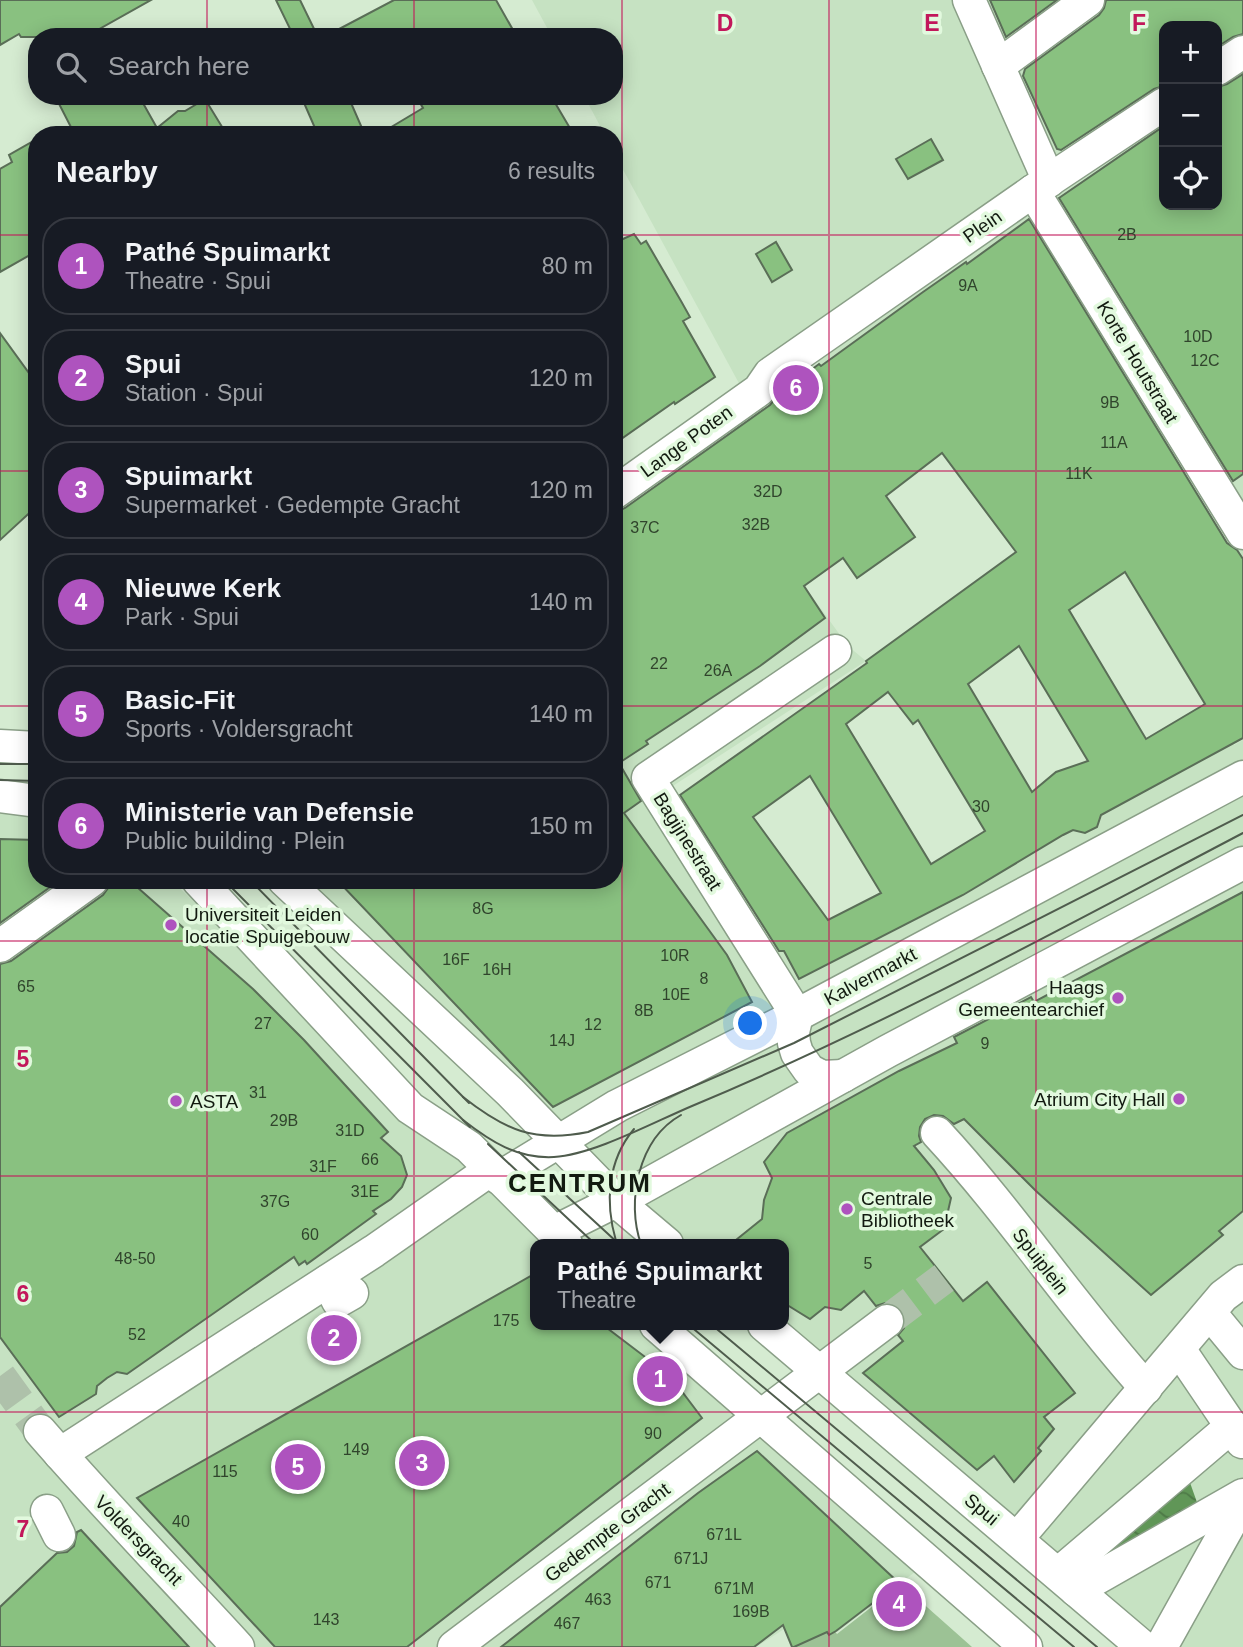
<!DOCTYPE html>
<meta charset="utf-8">
<style>
:root{--surface:#171b24;--page:#20242c;--text:#f1f3f6;--muted:#9ea1a6;--line:#363941;--accent:#ae53be}
body{margin:0;font-family:Arial,sans-serif;background:var(--page);color:var(--text)}
.controls{position:absolute;right:21px;top:21px;display:grid;overflow:hidden;border-radius:14px;box-shadow:0 4px 18px #0003}
.controls button{width:63px;height:63px;display:grid;place-items:center;padding:0;border:0;border-bottom:2px solid var(--line);background:var(--surface);color:var(--text);font:35px sans-serif}
.you{position:absolute;left:751px;top:1024px;width:24px;height:24px;margin:-18px;border:5px solid #fff;border-radius:50%;background:#1a73e8;box-shadow:0 0 0 10px #1a73e833}
.badge{display:grid;place-items:center;width:46px;height:46px;border-radius:50%;background:var(--accent);color:#fff;font-size:23px;font-weight:700}
.pin{position:absolute;translate:-50% -50%;border:4px solid #fff;box-shadow:0 2px 7px #0006}
.popup{position:absolute;left:530px;top:1239px;width:259px;height:91px;box-sizing:border-box;display:grid;place-content:center;border-radius:14px;background:var(--surface);filter:drop-shadow(0 2px 5px #0005);font-size:23px;white-space:nowrap;color:var(--muted)}
.popup b{font-size:26px;color:var(--text)}
.popup::after{content:'';position:absolute;left:50%;top:100%;margin-left:-14px;border:14px solid transparent;border-top-color:var(--surface)}
.list{margin:0;padding:0;list-style:none}
h2{display:flex;justify-content:space-between;align-items:center;height:91px;margin:0;padding:0 28px;font-size:30px}
h2 small{font-size:23px;font-weight:400;color:var(--muted)}
.list li{display:grid;grid-template-columns:46px 1fr auto;gap:21px;align-items:center;box-sizing:border-box;height:98px;margin:0 14px 14px;padding:0 14px;border:2px solid var(--line);border-radius:28px}
.list b{display:block;font-size:26px;white-space:nowrap}
.list p{margin:0;font-size:23px;white-space:nowrap;color:var(--muted)}
.list em{font-size:23px;font-style:normal;color:var(--muted)}
.icon{flex:none;width:38px;height:38px;fill:none;stroke:currentColor;stroke-width:2;stroke-linecap:round;stroke-linejoin:round}
.map{position:relative;flex:none;width:1243px;height:1647px;overflow:hidden}
.search{position:absolute;background:var(--surface);box-shadow:0 4px 18px #0003;left:28px;top:28px;width:595px;height:77px;display:flex;align-items:center;gap:18px;box-sizing:border-box;padding:0 24px;border-radius:28px;color:var(--muted);font-size:26px}
.panel{position:absolute;background:var(--surface);box-shadow:0 4px 18px #0003;left:28px;top:126px;width:595px;height:763px;border-radius:28px}
.map>svg:first-child{display:block}
.built{fill:#c6e2c2;fill-rule:evenodd}
.park{fill:#9cc295}
.water{fill:url(#water-waves)}
.building{fill:#89c180;stroke:#5a6e57;stroke-width:2;fill-rule:evenodd}
.lines{fill:none;stroke-linecap:round;stroke-linejoin:round}
.minor-tunnel{stroke:#aec1aa;stroke-width:32;stroke-dasharray:32 16;stroke-linecap:butt}
.minor-casing{stroke:#8a9f87;stroke-width:35}
.minor{stroke:#fff;stroke-width:32}
.tram{stroke:#4f5c4d;stroke-width:2}
.grid{fill:none;stroke:#c2185b;stroke-width:2;stroke-opacity:0.55}
.poi-dot{fill:#ae53be;stroke:#e2f9de;stroke-width:2.5}
.labels{text-anchor:middle;stroke-width:7;stroke-linejoin:round;paint-order:stroke}
.number-label{font-size:16px;fill:#30442c}
.street-label{font-size:19px;fill:#121a10;stroke:#e2f9de}
.poi-label{font-size:19px;fill:#121a10;stroke:#e2f9de;text-anchor:start}
.district-label{font-size:26px;font-weight:bold;letter-spacing:2px;fill:#121a10;stroke:#e2f9de}
.grid-label{font-size:23px;text-anchor:middle;font-weight:bold;fill:#c2185b;stroke:#e2f9de;stroke-width:7;stroke-linejoin:round;paint-order:stroke}
</style>
<div class="map">
<svg width="1243" height="1647" viewBox="0 0 1243 1647">
<defs>
<pattern id="water-waves" width="16" height="10" patternUnits="userSpaceOnUse" patternTransform="scale(1.75)"><rect width="16" height="10" fill="#609657"/><path d="M0 5q4-4 8 0t8 0" fill="none" stroke="#4e7a47"/></pattern>
</defs>
<rect width="100%" height="100%" fill="#d5ebd1"/>
<g class="built">
<path d="M532,0H1243V559L1181,455L1177,457L1176,455L1178,451L1120,487L883,321L856,340L823,370L811,353L754,395L781,431L803,584L848,646L866,661L665,791L689,828L779,952L784,951L799,979L963,896L1071,829L1085,833L1097,827L1101,813L1207,758L1232,742L1234,745L1243,740V1647H1167L784,1325V1244H680L292,880H614V477L741,387L614,153V135H605L584,96H614V37H552ZM1164,26H1217V205H1164Z"/>
<polygon points="0,810 37,815 37,880 171,880 560,1244 536,1244 536,1325 645,1325 924,1565 837,1632 815,1606 781,1631 756,1647 0,1647"/>
</g>
<polygon class="park" points="901,1584 972,1647 793,1647 828,1623 837,1634"/>
<polygon class="water" points="1188,1477 1199,1508 1109,1560 1100,1553"/>
<g class="building">
<polygon points="0,0 151,0 85,37 21,37 19,34 0,45"/>
<polygon points="276,0 300,0 318,37 294,37"/>
<polygon points="394,0 496,0 517,37 324,37"/>
<polygon points="990,0 1057,0 1006,37"/>
<polygon points="1106,0 1243,0 1243,34 1233,37 1217,47 1217,26 1164,26 1164,86 1154,89 1061,150 1057,149 1023,76 1025,69 1099,15 1104,8"/>
<polygon points="1243,74 1243,474 1233,481 1059,198 1164,126 1164,205 1217,205 1217,87 1227,84"/>
<polygon points="55,96 139,96 157,128 178,111 185,111 205,99 227,135 75,135"/>
<polygon points="301,96 348,96 365,135 318,135"/>
<polygon points="416,96 551,96 574,135 378,135 423,108"/>
<polygon points="37,139 37,251 0,272 0,169 12,162 9,155"/>
<polygon points="931,139 943,160 908,179 896,159"/>
<path d="M1029,219L1227,543L1237,550L1243,559V738L1101,815L1097,827L1085,833L1073,830L1063,835L963,895L799,979L784,951H779L680,795L867,663L866,661L1016,552L942,453L886,496L915,537L857,578L843,558L804,586L825,618L760,666L646,741L648,744L619,763L641,801L624,813L727,955L752,1002L553,1107L337,880H614V513L625,508L770,405L779,394L819,364L821,366L923,292L966,262L967,264ZM1125,572L1205,704L1146,739L1069,610ZM1019,646L1088,761L1056,772L1032,792L968,684ZM888,692L913,724L918,720L985,831L931,864L846,724ZM810,776L881,893L828,920L753,817Z"/>
<polygon points="634,234 641,244 646,241 681,301 690,317 683,321 715,377 675,404 674,402 614,444 614,243"/>
<polygon points="776,242 792,270 772,282 756,254"/>
<polygon points="0,333 29,373 37,367 37,506 0,540"/>
<polygon points="0,839 37,840 37,880 60,880 0,923"/>
<polygon points="110,880 129,880 253,989 304,1040 388,1132 381,1138 401,1156 407,1175 402,1187 391,1199 373,1211 376,1214 307,1264 305,1261 299,1265 294,1257 127,1374 117,1372 107,1378 97,1386 96,1394 59,1417 0,1337 0,964 11,961 103,895 108,888"/>
<polygon points="1243,892 1243,1211 1219,1231 1223,1235 1151,1295 1036,1191 964,1119 954,1124 943,1116 934,1115 925,1119 920,1127 919,1136 921,1142 914,1146 934,1170 951,1198 944,1229 920,1247 963,1301 987,1282 1075,1393 1044,1417 1054,1429 1038,1448 1041,1451 1014,1482 994,1456 977,1470 863,1373 903,1341 898,1335 904,1328 905,1319 901,1309 895,1304 885,1303 876,1306 864,1291 841,1310 825,1307 810,1319 784,1303 784,1244 731,1244 762,1219 764,1200 772,1178 764,1162 787,1133 899,1071 957,1043 954,1037 1031,997 1034,1002"/>
<polygon points="536,1273 536,1325 603,1325 657,1366 655,1368 677,1385 702,1418 407,1647 275,1647 137,1498"/>
<polygon points="757,1451 899,1583 836,1631 829,1635 827,1632 794,1647 792,1647 783,1625 754,1647 501,1647 698,1493"/>
<polygon points="81,1530 189,1647 0,1647 0,1607 57,1553 67,1552 74,1546 77,1532"/>
</g>
<g class="lines">
<g class="minor-tunnel">
<polyline points="887,1321 944,1278"/>
<polyline points="0,1376 40,1431"/>
</g>
<g class="minor-casing">
<g id="minor">
<polyline points="969,0 1049,181"/>
<polyline points="998,66 1088,0"/>
<polyline points="1217,69 1243,52"/>
<polyline points="1033,191 1243,533"/>
<polyline points="614,493 759,390 770,374 1033,191 1164,104"/>
<polyline points="835,651 648,778 797,1015 793,1032 794,1043 797,1053 809,1070 822,1077 843,1076"/>
<polyline points="0,746 37,748"/>
<polyline points="0,796 37,801"/>
<polyline points="198,880 410,1108 469,1147 566,1244"/>
<polyline points="284,880 510,1092 616,1201 667,1244"/>
<polyline points="0,946 92,880"/>
<path d="M937,1133C1012,1214 1072,1306 1146,1388"/>
<polyline points="499,1178 617,1106 797,1015 1243,777"/>
<polyline points="554,1232 634,1192 888,1051 1243,863"/>
<polyline points="328,1281 338,1301 352,1293"/>
<polyline points="1210,1313 1243,1353"/>
<polyline points="656,1325 1026,1647"/>
<polyline points="764,1325 1143,1647"/>
<polyline points="1179,1349 1242,1442"/>
<path d="M40,1431C104,1505 172,1575 238,1647"/>
<polyline points="60,1454 374,1251 490,1170"/>
<polyline points="47,1511 59,1535"/>
<polyline points="1017,1539 1223,1296 1243,1281"/>
<polyline points="1058,1574 1232,1426"/>
<polyline points="1076,1590 1243,1495"/>
<polyline points="454,1647 887,1321"/>
<polyline points="1161,1647 1243,1500"/>
</g>
</g>
<use href="#minor" class="minor"/>
<g class="tram">
<polyline points="0,764 37,764"/>
<polyline points="0,780 37,781"/>
<polyline points="224,880 470,1127"/>
<polyline points="250,880 469,1103"/>
<path d="M463,1097C505,1130 534,1143 588,1132L794,1043L1243,815"/>
<path d="M463,1120C490,1141 517,1159 554,1157C593,1155 654,1122 692,1106C881,1027 1062,928 1243,833"/>
<polyline points="488,1144 595,1244"/>
<polyline points="519,1152 619,1244"/>
<path d="M616,1241C605,1203 607,1161 634,1129"/>
<path d="M641,1244C626,1202 638,1139 681,1115"/>
<polyline points="689,1325 1074,1647"/>
<polyline points="712,1325 1097,1647"/>
</g>
</g>
<path class="grid" d="M207,0V37M414,0V37M622,0V1647M829,0V1647M1036,0V1647M207,96V135M414,96V135M0,235H37M614,235H1243M0,471H37M614,471H1243M0,706H37M614,706H1243M207,880V1647M414,880V1647M0,941H1243M0,1176H1243M0,1412H1243"/>
<g class="poi-dot">
<circle cx="171" cy="925" r="7"/>
<circle cx="1118" cy="998" r="7"/>
<circle cx="1179" cy="1099" r="7"/>
<circle cx="176" cy="1101" r="7"/>
<circle cx="847" cy="1209" r="7"/>
</g>
<g class="labels">
<g class="number-label">
<text x="1127" y="240">2B</text>
<text x="968" y="291">9A</text>
<text x="1198" y="342">10D</text>
<text x="1205" y="366">12C</text>
<text x="1110" y="408">9B</text>
<text x="1114" y="448">11A</text>
<text x="1079" y="479">11K</text>
<text x="768" y="497">32D</text>
<text x="756" y="530">32B</text>
<text x="645" y="533">37C</text>
<text x="659" y="669">22</text>
<text x="718" y="676">26A</text>
<text x="981" y="812">30</text>
<text x="483" y="914">8G</text>
<text x="675" y="961">10R</text>
<text x="456" y="965">16F</text>
<text x="497" y="975">16H</text>
<text x="704" y="984">8</text>
<text x="26" y="992">65</text>
<text x="676" y="1000">10E</text>
<text x="644" y="1016">8B</text>
<text x="263" y="1029">27</text>
<text x="593" y="1030">12</text>
<text x="562" y="1046">14J</text>
<text x="985" y="1049">9</text>
<text x="258" y="1098">31</text>
<text x="284" y="1126">29B</text>
<text x="350" y="1136">31D</text>
<text x="370" y="1165">66</text>
<text x="323" y="1172">31F</text>
<text x="365" y="1197">31E</text>
<text x="275" y="1207">37G</text>
<text x="310" y="1240">60</text>
<text x="135" y="1264">48-50</text>
<text x="868" y="1269">5</text>
<text x="506" y="1326">175</text>
<text x="137" y="1340">52</text>
<text x="653" y="1439">90</text>
<text x="356" y="1455">149</text>
<text x="225" y="1477">115</text>
<text x="181" y="1527">40</text>
<text x="724" y="1540">671L</text>
<text x="691" y="1564">671J</text>
<text x="658" y="1588">671</text>
<text x="734" y="1594">671M</text>
<text x="598" y="1605">463</text>
<text x="751" y="1617">169B</text>
<text x="326" y="1625">143</text>
<text x="567" y="1629">467</text>
</g>
<g class="street-label">
<text transform="translate(982 226) rotate(-35)" y="7">Plein</text>
<text transform="translate(1138 362) rotate(59)" y="7">Korte Houtstraat</text>
<text transform="translate(686 441) rotate(-36)" y="7">Lange Poten</text>
<text transform="translate(688 841) rotate(58)" y="7">Bagijnestraat</text>
<text transform="translate(870 976) rotate(-28)" y="7">Kalvermarkt</text>
<text transform="translate(1041 1261) rotate(52)" y="7">Spuiplein</text>
<text transform="translate(982 1509) rotate(40)" y="7">Spui</text>
<text transform="translate(607 1532) rotate(-37)" y="7">Gedempte Gracht</text>
<text transform="translate(139 1540) rotate(46)" y="7">Voldersgracht</text>
</g>
<g class="poi-label">
<text x="185" y="921">Universiteit Leiden<tspan x="185" dy="22">locatie Spuigebouw</tspan></text>
<text x="1104" y="994" text-anchor="end">Haags<tspan x="1104" dy="22">Gemeentearchief</tspan></text>
<text x="1165" y="1106" text-anchor="end">Atrium City Hall</text>
<text x="190" y="1108">ASTA</text>
<text x="861" y="1205">Centrale<tspan x="861" dy="22">Bibliotheek</tspan></text>
</g>
<g class="district-label">
<text x="580" y="1192">CENTRUM</text>
</g>
</g>
<g class="grid-label">
<text x="725" y="31">D</text>
<text x="932" y="31">E</text>
<text x="1139" y="31">F</text>
<text x="23" y="1067">5</text>
<text x="23" y="1302">6</text>
<text x="23" y="1537">7</text>
</g>
</svg>
<div class="controls">
<button>+</button>
<button>−</button>
<button><svg class="icon" aria-label="locate" viewBox="0 0 24 24"><circle cx="12" cy="12" r="6"/><path d="M12 2v4M12 18v4M2 12h4M18 12h4"/></svg></button>
</div>
<div class="you"></div>
<div class="pin badge" style="left:660px;top:1379px">1</div>
<div class="popup"><b>Pathé Spuimarkt</b>Theatre</div>
<div class="pin badge" style="left:334px;top:1338px">2</div>
<div class="pin badge" style="left:422px;top:1463px">3</div>
<div class="pin badge" style="left:899px;top:1604px">4</div>
<div class="pin badge" style="left:298px;top:1467px">5</div>
<div class="pin badge" style="left:796px;top:388px">6</div>
<div class="search"><svg class="icon" aria-label="search" viewBox="0 0 24 24"><circle cx="10" cy="10" r="6"/><path d="M15 15l6 6"/></svg>Search here</div>
<section class="panel">
<h2>Nearby<small>6 results</small></h2>
<ul class="list">
<li><span class="badge">1</span><div><b>Pathé Spuimarkt</b><p>Theatre · Spui</p></div><em>80 m</em></li>
<li><span class="badge">2</span><div><b>Spui</b><p>Station · Spui</p></div><em>120 m</em></li>
<li><span class="badge">3</span><div><b>Spuimarkt</b><p>Supermarket · Gedempte Gracht</p></div><em>120 m</em></li>
<li><span class="badge">4</span><div><b>Nieuwe Kerk</b><p>Park · Spui</p></div><em>140 m</em></li>
<li><span class="badge">5</span><div><b>Basic-Fit</b><p>Sports · Voldersgracht</p></div><em>140 m</em></li>
<li><span class="badge">6</span><div><b>Ministerie van Defensie</b><p>Public building · Plein</p></div><em>150 m</em></li>
</ul>
</section>
</div>
